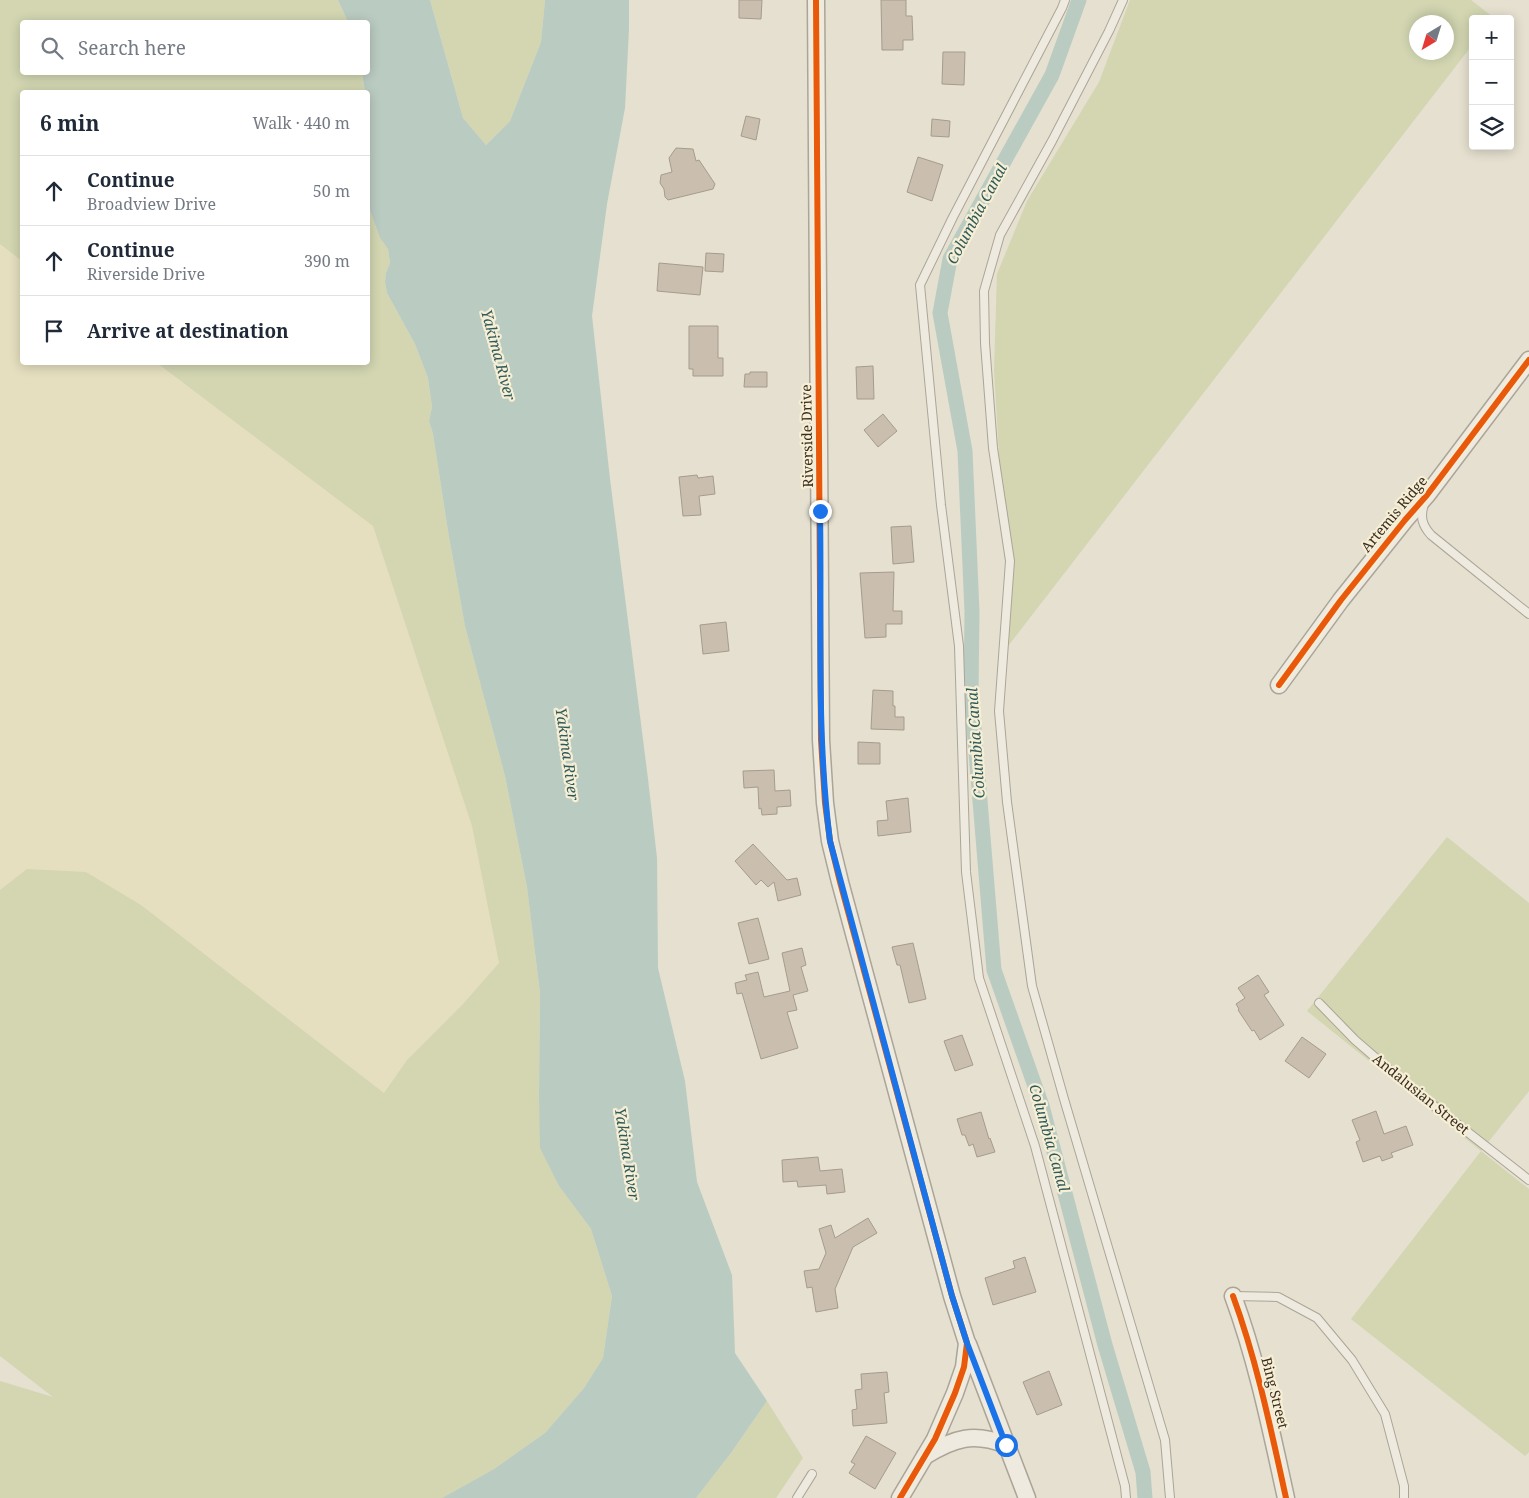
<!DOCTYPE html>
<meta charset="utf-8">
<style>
:root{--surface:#fff;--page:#f2f2f3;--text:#1f2937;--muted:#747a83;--line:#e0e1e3}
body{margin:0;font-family:"Noto Serif",serif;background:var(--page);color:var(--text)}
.controls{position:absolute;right:15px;top:15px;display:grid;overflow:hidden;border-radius:5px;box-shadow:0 2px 12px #0003}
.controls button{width:45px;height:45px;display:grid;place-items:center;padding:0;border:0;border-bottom:1px solid var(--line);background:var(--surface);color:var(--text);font:25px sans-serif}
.compass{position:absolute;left:1409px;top:15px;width:45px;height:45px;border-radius:50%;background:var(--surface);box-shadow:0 2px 12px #0003;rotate:218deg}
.stop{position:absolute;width:15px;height:15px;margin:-11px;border:4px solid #1a73e8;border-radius:50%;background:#fff}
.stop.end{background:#1a73e8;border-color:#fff;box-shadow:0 1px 5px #0008}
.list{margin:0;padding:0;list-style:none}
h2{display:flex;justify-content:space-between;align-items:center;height:65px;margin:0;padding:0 20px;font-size:21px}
h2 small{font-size:16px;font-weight:400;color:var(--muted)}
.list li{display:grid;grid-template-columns:32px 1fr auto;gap:15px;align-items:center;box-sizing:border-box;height:70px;padding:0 20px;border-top:1px solid var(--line)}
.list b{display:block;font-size:19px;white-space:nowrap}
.list p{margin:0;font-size:16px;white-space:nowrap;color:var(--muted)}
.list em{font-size:16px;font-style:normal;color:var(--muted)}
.icon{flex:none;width:28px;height:28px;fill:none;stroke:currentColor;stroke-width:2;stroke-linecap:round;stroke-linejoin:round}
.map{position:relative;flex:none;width:1529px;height:1498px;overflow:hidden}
.search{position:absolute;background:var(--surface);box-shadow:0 2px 12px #0003;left:20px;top:20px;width:350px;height:55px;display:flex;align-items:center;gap:12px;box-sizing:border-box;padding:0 18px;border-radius:5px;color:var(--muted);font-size:19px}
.panel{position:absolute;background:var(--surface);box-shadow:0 2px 12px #0003;left:20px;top:90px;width:350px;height:275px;border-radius:5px}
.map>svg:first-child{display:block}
.farmland{fill:#e5dfbf}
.green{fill:#d3d6b1;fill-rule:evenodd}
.water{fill:#bacbc1}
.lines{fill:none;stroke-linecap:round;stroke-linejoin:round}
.canal{stroke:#bacbc1;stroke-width:15}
.building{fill:#cabeaf;stroke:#a69b8e}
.lane-casing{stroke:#aba597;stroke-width:10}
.street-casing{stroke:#aba597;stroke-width:19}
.lane{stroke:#eeeae0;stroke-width:8}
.street{stroke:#eeeae0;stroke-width:16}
.cycleway-casing{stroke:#f6eed5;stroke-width:9}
.cycleway{stroke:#e8590c;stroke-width:6}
.route{stroke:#1a73e8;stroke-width:6}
.labels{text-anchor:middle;stroke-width:4.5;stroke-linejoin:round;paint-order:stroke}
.street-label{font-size:14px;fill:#3a2d1f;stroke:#f6eed5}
.water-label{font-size:15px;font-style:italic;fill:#2e5a59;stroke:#f6eed5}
</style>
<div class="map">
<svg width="1529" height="1498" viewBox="0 0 1529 1498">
<rect width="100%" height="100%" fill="#e5e0cf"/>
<polygon class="farmland" points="0,244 22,261 22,362 157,363 373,526 472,826 499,963 462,1005 407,1060 384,1093 141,905 27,869 0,890"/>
<g class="green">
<polygon points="0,0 338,0 348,22 22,22 22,72 362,73 365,92 22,92 22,261 0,244"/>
<polygon points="430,0 545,0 541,42 510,121 486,145 463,118"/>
<path d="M1130,0H1471L1493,17L1492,19H1473V44L1002,654L1007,590L994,370L997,274L1027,201L1099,82ZM1416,22H1446V52H1416Z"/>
<polygon points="368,205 380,238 388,249 390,263 386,273 385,282 387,293 415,344 428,378 432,407 429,421 433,434 448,531 465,626 505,776 527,887 540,993 539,1095 559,1186 591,1229 612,1296 603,1358 584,1388 545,1433 494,1469 442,1498 0,1498 0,1381 53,1397 0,1356 0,890 27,869 86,872 141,905 384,1093 407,1060 462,1005 499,963 472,826 373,526 157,363 368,362"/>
<polygon points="1447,837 1529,903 1529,1091 1481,1151 1529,1189 1529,1452 1525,1456 1351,1319 1481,1151 1307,1011"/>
<polygon points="767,1401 803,1458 776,1498 696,1498 731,1453"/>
</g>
<polygon class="water" points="338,0 430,0 463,118 486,145 510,121 541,42 545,0 629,0 629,29 625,108 607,204 592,316 610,479 648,779 657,858 658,968 685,1081 697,1182 732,1275 735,1353 767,1401 731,1453 696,1498 442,1498 494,1469 545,1433 584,1388 603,1358 612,1296 591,1229 559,1186 540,1148 539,1095 540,993 527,887 505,776 465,626 448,531 433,434 429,421 432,407 428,378 415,344 387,293 385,282 386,273 390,263 388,249 380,238 368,205 368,92 365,92 362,73 368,72 368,22 348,22"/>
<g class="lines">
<polyline class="canal" points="1079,0 1052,75 950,259 940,313 965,451 972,612 971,692 994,970 1042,1106 1105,1345 1143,1472 1145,1498"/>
</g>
<g class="building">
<polygon points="739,0 762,0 761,19 739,18"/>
<polygon points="881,0 906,0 906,16 912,16 913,40 903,40 903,50 882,50"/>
<polygon points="943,52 965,52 964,85 942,84"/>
<polygon points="746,116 760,119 756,140 741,136"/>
<polygon points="932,119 950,121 949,137 931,136"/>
<polygon points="676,148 693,149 696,161 699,160 715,184 713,189 668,200 665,197 664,189 660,183 661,175 672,172 669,158"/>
<polygon points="918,157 943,165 932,201 907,192"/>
<polygon points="706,253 724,254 723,272 705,271"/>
<polygon points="659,263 703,267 700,295 657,291"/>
<polygon points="689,326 718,326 718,358 723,358 723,376 693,376 693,369 689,369"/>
<polygon points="873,366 874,399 857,399 856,367"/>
<polygon points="750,372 767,372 767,387 744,387 745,374 750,374"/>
<polygon points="883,414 897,431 878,447 864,430"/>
<polygon points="697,475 698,478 713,476 715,494 699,496 701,515 683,516 679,477"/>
<polygon points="911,526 914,562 893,564 891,527"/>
<polygon points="894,572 893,611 902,611 902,624 886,624 886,637 865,638 860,573"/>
<polygon points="726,622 729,651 703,654 700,625"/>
<polygon points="873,690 893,691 893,706 895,706 895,717 904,717 904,730 871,729"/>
<polygon points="858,742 880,743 880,764 858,764"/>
<polygon points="774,770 775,791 790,790 791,806 777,807 777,814 762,815 761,808 759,809 758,787 744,788 743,771"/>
<polygon points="908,798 911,832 878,836 877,821 888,820 886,801"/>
<polygon points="753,844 787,880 797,878 801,895 778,901 774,882 768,887 761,880 756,885 735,861"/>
<polygon points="758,918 769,959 749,964 738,923"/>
<polygon points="913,943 926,999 909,1003 900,965 897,965 892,947"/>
<polygon points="802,948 806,965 801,967 808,991 793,995 797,1010 787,1012 798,1048 761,1059 742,993 737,994 735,983 747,980 745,975 758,972 764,997 790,991 782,953"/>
<polygon points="1258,975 1269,992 1264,995 1284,1025 1260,1040 1254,1030 1252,1031 1238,1010 1239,1009 1236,1004 1245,998 1238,988"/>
<polygon points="962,1035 973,1065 955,1071 944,1041"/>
<polygon points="1302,1037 1326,1054 1309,1078 1285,1061"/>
<polygon points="1376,1111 1384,1134 1406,1126 1413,1145 1391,1153 1393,1157 1382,1161 1380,1156 1363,1162 1356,1142 1360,1140 1352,1120"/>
<polygon points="981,1112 989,1139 990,1138 995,1152 977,1157 973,1144 969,1146 965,1135 962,1135 957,1119"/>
<polygon points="818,1157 820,1171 842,1169 845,1192 827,1194 826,1185 798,1187 797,1181 783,1182 782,1160"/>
<polygon points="868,1218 877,1233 853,1247 835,1289 838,1308 816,1312 812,1287 807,1288 804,1271 819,1269 826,1253 819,1229 831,1225 835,1238"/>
<polygon points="1025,1257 1036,1292 993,1305 985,1278 1015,1268 1013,1261"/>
<polygon points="1049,1371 1062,1405 1037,1415 1023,1382"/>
<polygon points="887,1372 889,1392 884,1393 887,1423 853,1426 852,1410 857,1409 855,1390 862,1389 861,1374"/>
<polygon points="866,1436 896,1453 875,1489 849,1473 855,1464 851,1462"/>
</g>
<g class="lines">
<g class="lane-casing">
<g id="lane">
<polyline points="1065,0 1062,8 953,217 920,285 941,505 959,646 966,872 979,978 1035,1146 1125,1486 1126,1498"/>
<polyline points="1123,0 1109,31 1052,141 1000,235 984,291 985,343 993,448 1010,561 999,711 1007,802 1032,986 1064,1099 1165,1440 1170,1498"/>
<path d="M1424,504C1420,517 1422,525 1431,535L1529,614"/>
<polyline points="1319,1003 1355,1040 1406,1084 1529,1180"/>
<polyline points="1233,1296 1278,1297 1317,1318 1352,1360 1385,1414 1404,1486 1404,1498"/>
<polyline points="797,1498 812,1474"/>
</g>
</g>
<g class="street-casing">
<g id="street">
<polyline points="816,0 821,740 825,803 830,841 840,882 952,1296 967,1343 964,1367 955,1393 935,1439 900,1498"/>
<polyline points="1279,685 1341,600 1405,520 1427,495 1529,360"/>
<path d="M1233,1296C1257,1361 1271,1430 1286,1498"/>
<polyline points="968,1344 1027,1498"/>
<path d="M925,1456C954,1438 974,1432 1006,1445"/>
</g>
</g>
<use href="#lane" class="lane"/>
<use href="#street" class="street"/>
<g class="cycleway-casing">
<g id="cycleway">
<polyline points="816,0 821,740 825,803 830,841 840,882 952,1296 967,1343 964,1367 955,1393 935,1439 900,1498"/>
<polyline points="1279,685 1341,600 1405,520 1427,495 1529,360"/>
<path d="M1233,1296C1257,1361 1271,1430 1286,1498"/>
</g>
</g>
<use href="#cycleway" class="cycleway"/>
</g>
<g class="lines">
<path class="route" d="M820,511C822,621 816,732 830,841L952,1296L967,1343L1006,1445"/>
</g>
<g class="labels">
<g class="street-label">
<text transform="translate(807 436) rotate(-91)" y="5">Riverside Drive</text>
<text transform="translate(1394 514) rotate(-50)" y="5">Artemis Ridge</text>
<text transform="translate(1421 1094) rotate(39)" y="5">Andalusian Street</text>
<text transform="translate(1275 1393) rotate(76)" y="5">Bing Street</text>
</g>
<g class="water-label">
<text transform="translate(977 214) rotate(-62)" y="5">Columbia Canal</text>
<text transform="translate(498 355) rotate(75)" y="5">Yakima River</text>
<text transform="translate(976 743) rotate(-94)" y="5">Columbia Canal</text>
<text transform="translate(567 754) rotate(82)" y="5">Yakima River</text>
<text transform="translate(1049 1138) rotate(74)" y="5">Columbia Canal</text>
<text transform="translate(627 1154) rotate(81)" y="5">Yakima River</text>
</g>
</g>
</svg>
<div class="controls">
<button>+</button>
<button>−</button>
<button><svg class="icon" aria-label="layers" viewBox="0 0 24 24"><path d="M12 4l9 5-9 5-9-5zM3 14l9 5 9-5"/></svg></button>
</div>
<svg class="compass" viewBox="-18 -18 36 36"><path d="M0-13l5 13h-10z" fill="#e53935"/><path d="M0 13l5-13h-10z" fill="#747a83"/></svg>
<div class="stop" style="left:1006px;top:1445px"></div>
<div class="stop end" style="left:820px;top:511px"></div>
<div class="search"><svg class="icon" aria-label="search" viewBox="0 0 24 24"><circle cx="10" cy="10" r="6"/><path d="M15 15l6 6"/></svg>Search here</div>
<section class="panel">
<h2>6 min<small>Walk · 440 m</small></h2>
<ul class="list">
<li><svg class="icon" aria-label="ahead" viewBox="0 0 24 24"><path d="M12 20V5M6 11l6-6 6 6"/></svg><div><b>Continue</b><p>Broadview Drive</p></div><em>50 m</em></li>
<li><svg class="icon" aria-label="ahead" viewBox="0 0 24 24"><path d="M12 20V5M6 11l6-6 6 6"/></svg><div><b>Continue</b><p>Riverside Drive</p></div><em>390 m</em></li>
<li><svg class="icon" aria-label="arrive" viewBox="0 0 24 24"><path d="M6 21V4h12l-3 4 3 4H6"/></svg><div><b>Arrive at destination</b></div></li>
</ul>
</section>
</div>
